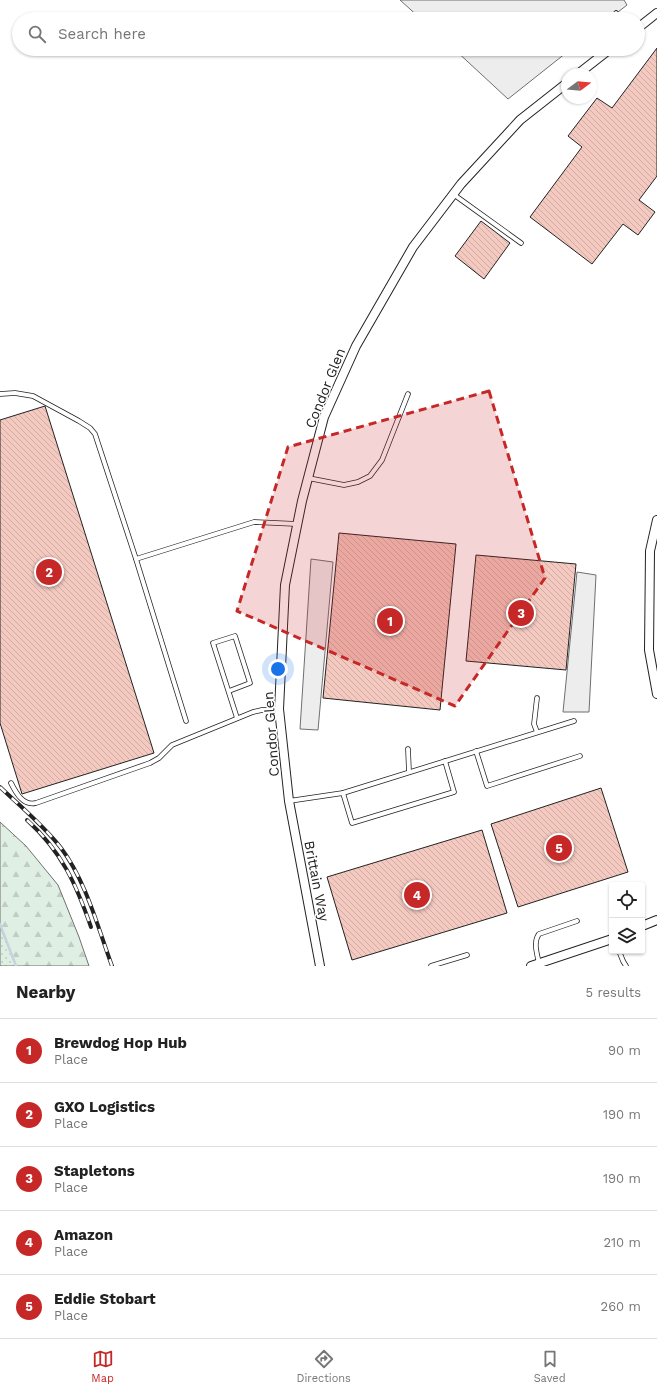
<!DOCTYPE html>
<style>
:root{--surface:#fff;--page:#f6f6f6;--text:#222;--muted:#767676;--line:#e0e0e0;--accent:#c62828}
body{margin:0;font-family:"Work Sans",sans-serif;background:var(--page);color:var(--text)}
.controls{position:absolute;right:12px;bottom:12px;display:grid;overflow:hidden;border-radius:4px;box-shadow:0 1px 3px #0004}
.controls button{width:36px;height:36px;display:grid;place-items:center;padding:0;border:0;border-bottom:1px solid var(--line);background:var(--surface);color:var(--text);font:20px sans-serif}
.compass{position:absolute;left:561px;top:68px;width:36px;height:36px;border-radius:50%;background:var(--surface);box-shadow:0 1px 3px #0004;rotate:74deg}
.you{position:absolute;left:278px;top:669px;width:14px;height:14px;margin:-10px;border:3px solid #fff;border-radius:50%;background:#1a73e8;box-shadow:0 0 0 6px #1a73e833}
.badge{display:grid;place-items:center;width:26px;height:26px;border-radius:50%;background:var(--accent);color:#fff;font-size:13px;font-weight:700}
.pin{position:absolute;translate:-50% -50%;border:2px solid #fff;box-shadow:0 1px 4px #0006}
.list{margin:0;padding:0;list-style:none}
h2{display:flex;justify-content:space-between;align-items:center;height:52px;margin:0;padding:0 16px;font-size:17px}
h2 small{font-size:13px;font-weight:400;color:var(--muted)}
.list li{display:grid;grid-template-columns:26px 1fr auto;gap:12px;align-items:center;box-sizing:border-box;height:64px;padding:0 16px;border-top:1px solid var(--line)}
.list b{display:block;font-size:15px;white-space:nowrap}
.list p{margin:0;font-size:13px;white-space:nowrap;color:var(--muted)}
.list em{font-size:13px;font-style:normal;color:var(--muted)}
.icon{flex:none;width:22px;height:22px;fill:none;stroke:currentColor;stroke-width:2;stroke-linecap:round;stroke-linejoin:round}
.map{position:relative;flex:none;width:657px;height:966px;overflow:hidden}
.search{position:absolute;background:var(--surface);box-shadow:0 1px 3px #0004;left:12px;right:12px;top:12px;height:44px;display:flex;align-items:center;gap:10px;box-sizing:border-box;padding:0 14px;border-radius:22px;color:var(--muted);font-size:15px}
.sheet{height:372px;background:var(--surface)}
nav{display:flex;justify-content:space-around;align-items:center;box-sizing:border-box;height:56px;border-top:1px solid var(--line);background:var(--surface);font-size:11px;color:var(--muted)}
nav a{display:grid;justify-items:center;gap:2px}
nav .on{color:var(--accent)}
.map>svg:first-child{display:block}
.forest{fill:url(#forest-firs);stroke:#6f6f6f}
.park{fill:url(#park-dots);stroke:#6f6f6f}
.parking{fill:#ededed;stroke:#6f6f6f}
.lines{fill:none;stroke-linecap:round;stroke-linejoin:round}
.stream{stroke:#c7d3dd;stroke-width:2.5}
.building{fill:url(#building-back-hatch);stroke:#222}
.lane-casing{stroke:#222;stroke-width:5.5}
.street-casing{stroke:#222;stroke-width:10}
.lane{stroke:#fff;stroke-width:4}
.street{stroke:#fff;stroke-width:8}
.rail-casing{stroke:#222;stroke-width:4}
.rail{stroke:#fff;stroke-width:2.5;stroke-dasharray:8;stroke-linecap:butt}
.marked{fill:#c62828;fill-opacity:0.2;stroke:#c62828;stroke-width:3;stroke-dasharray:8 5;stroke-linejoin:round}
.labels{text-anchor:middle;stroke-width:3;stroke-linejoin:round;paint-order:stroke}
.street-label{font-size:14px;fill:#222;stroke:#fff}
</style>
<div class="map">
<svg width="657" height="966" viewBox="0 0 657 966">
<defs>
<pattern id="forest-firs" width="22" height="20" patternUnits="userSpaceOnUse"><rect width="22" height="20" fill="#e0efe3"/><path d="M5 1l3.5 6h-7zM16 11l3.5 6h-7z" fill="#c0cdc2"/></pattern>
<pattern id="park-dots" width="8" height="8" patternUnits="userSpaceOnUse"><rect width="8" height="8" fill="#e0efe3"/><path d="M2 2h.1M6 6h.1" fill="none" stroke="#c0cdc2" stroke-width="1.8" stroke-linecap="round"/></pattern>
<pattern id="building-back-hatch" width="6" height="6" patternUnits="userSpaceOnUse"><rect width="6" height="6" fill="#f3c9c0"/><path d="M-1 5l2 2M0 0l6 6M5-1l2 2" fill="none" stroke="#d0aca5"/></pattern>
</defs>
<rect width="100%" height="100%" fill="#fff"/>
<polygon class="forest" points="0,822 26,846 58,885 79,937 89,966 0,966"/>
<polygon class="park" points="0,926 16,966 0,966"/>
<g class="parking">
<polygon points="400,0 624,0 627,5 609,19 421,19"/>
<polygon points="454,49 571,49 508,99"/>
<polygon points="311,559 333,562 318,730 300,729"/>
<polygon points="577,572 596,575 589,712 563,712"/>
</g>
<g class="lines">
<polyline class="stream" points="0,924 16,966"/>
</g>
<g class="building">
<polygon points="657,48 657,176 639,200 655,212 638,235 623,224 592,264 530,217 582,147 568,136 597,98 612,108"/>
<polygon points="481,221 510,243 484,279 455,256"/>
<polygon points="45,406 154,753 22,794 0,723 0,420"/>
<polygon points="339,533 456,544 440,710 323,698"/>
<polygon points="476,555 576,564 566,670 466,661"/>
<polygon points="601,788 628,872 518,907 491,824"/>
<polygon points="482,830 507,913 352,960 327,877"/>
</g>
<g class="lines">
<g class="lane-casing">
<g id="lane">
<polyline points="616,13 621,19"/>
<polyline points="453,194 521,243"/>
<polyline points="0,394 15,393 33,396 79,421 90,428 95,434 136,559"/>
<polyline points="308,478 344,485 358,482 370,476 382,460 408,394"/>
<polyline points="229,691 250,683 235,636 213,643 237,718"/>
<polyline points="537,698 534,724 537,732"/>
<polyline points="186,721 136,559 254,522 297,524"/>
<polyline points="408,749 409,772"/>
<polyline points="476,751 487,786 580,756"/>
<path d="M11,783C16,793 23,806 36,803L150,763L159,758L172,745L253,712L262,710L279,709"/>
<polyline points="343,793 352,823 454,792 445,761"/>
<polyline points="289,801 343,793 574,721"/>
<polyline points="619,951 623,961 626,966"/>
<path d="M539,963C537,954 533,942 539,934L577,921"/>
<polyline points="431,966 467,955"/>
</g>
</g>
<g class="street-casing">
<g id="street">
<polyline points="638,28 657,13"/>
<polyline points="578,74 610,49"/>
<polyline points="657,520 650,551 649,650 657,694"/>
<polyline points="642,926 657,920"/>
<polyline points="320,966 289,801 279,709 285,585 302,501 324,417 356,346 413,247 461,184 520,120 567,83"/>
<polyline points="531,966 612,939"/>
</g>
</g>
<use href="#lane" class="lane"/>
<use href="#street" class="street"/>
<g class="rail-casing">
<g id="rail">
<path d="M0,787C21,807 43,825 61,848C86,881 98,928 112,966"/>
<path d="M27,820C62,852 76,884 91,927"/>
</g>
</g>
<use href="#rail" class="rail"/>
</g>
<path class="marked" d="M489,391L545,578L455,706L237,611L288,447Z"/>
<g class="labels">
<g class="street-label">
<text transform="translate(325 388) rotate(-68)" y="5">Condor Glen</text>
<text transform="translate(271 734) rotate(-94)" y="5">Condor Glen</text>
<text transform="translate(317 881) rotate(79)" y="5">Brittain Way</text>
</g>
</g>
</svg>
<div class="controls">
<button><svg class="icon" aria-label="locate" viewBox="0 0 24 24"><circle cx="12" cy="12" r="6"/><path d="M12 2v4M12 18v4M2 12h4M18 12h4"/></svg></button>
<button><svg class="icon" aria-label="layers" viewBox="0 0 24 24"><path d="M12 4l9 5-9 5-9-5zM3 14l9 5 9-5"/></svg></button>
</div>
<svg class="compass" viewBox="-18 -18 36 36"><path d="M0-13l5 13h-10z" fill="#e53935"/><path d="M0 13l5-13h-10z" fill="#767676"/></svg>
<div class="you"></div>
<div class="pin badge" style="left:390px;top:621px">1</div>
<div class="pin badge" style="left:49px;top:572px">2</div>
<div class="pin badge" style="left:521px;top:613px">3</div>
<div class="pin badge" style="left:417px;top:895px">4</div>
<div class="pin badge" style="left:559px;top:848px">5</div>
<div class="search"><svg class="icon" aria-label="search" viewBox="0 0 24 24"><circle cx="10" cy="10" r="6"/><path d="M15 15l6 6"/></svg>Search here</div>
</div>
<section class="sheet">
<h2>Nearby<small>5 results</small></h2>
<ul class="list">
<li><span class="badge">1</span><div><b>Brewdog Hop Hub</b><p>Place</p></div><em>90 m</em></li>
<li><span class="badge">2</span><div><b>GXO Logistics</b><p>Place</p></div><em>190 m</em></li>
<li><span class="badge">3</span><div><b>Stapletons</b><p>Place</p></div><em>190 m</em></li>
<li><span class="badge">4</span><div><b>Amazon</b><p>Place</p></div><em>210 m</em></li>
<li><span class="badge">5</span><div><b>Eddie Stobart</b><p>Place</p></div><em>260 m</em></li>
</ul>
</section>
<nav>
<a class="on"><svg class="icon" aria-label="map" viewBox="0 0 24 24"><path d="M3 6l6-2 6 2 6-2v14l-6 2-6-2-6 2zM9 4v14M15 6v14"/></svg>Map</a>
<a><svg class="icon" aria-label="directions" viewBox="0 0 24 24"><path d="M12 3l9 9-9 9-9-9zM9 14v-3h6M13 9l2 2-2 2"/></svg>Directions</a>
<a><svg class="icon" aria-label="saved" viewBox="0 0 24 24"><path d="M7 4h10v16l-5-4-5 4z"/></svg>Saved</a>
</nav>
